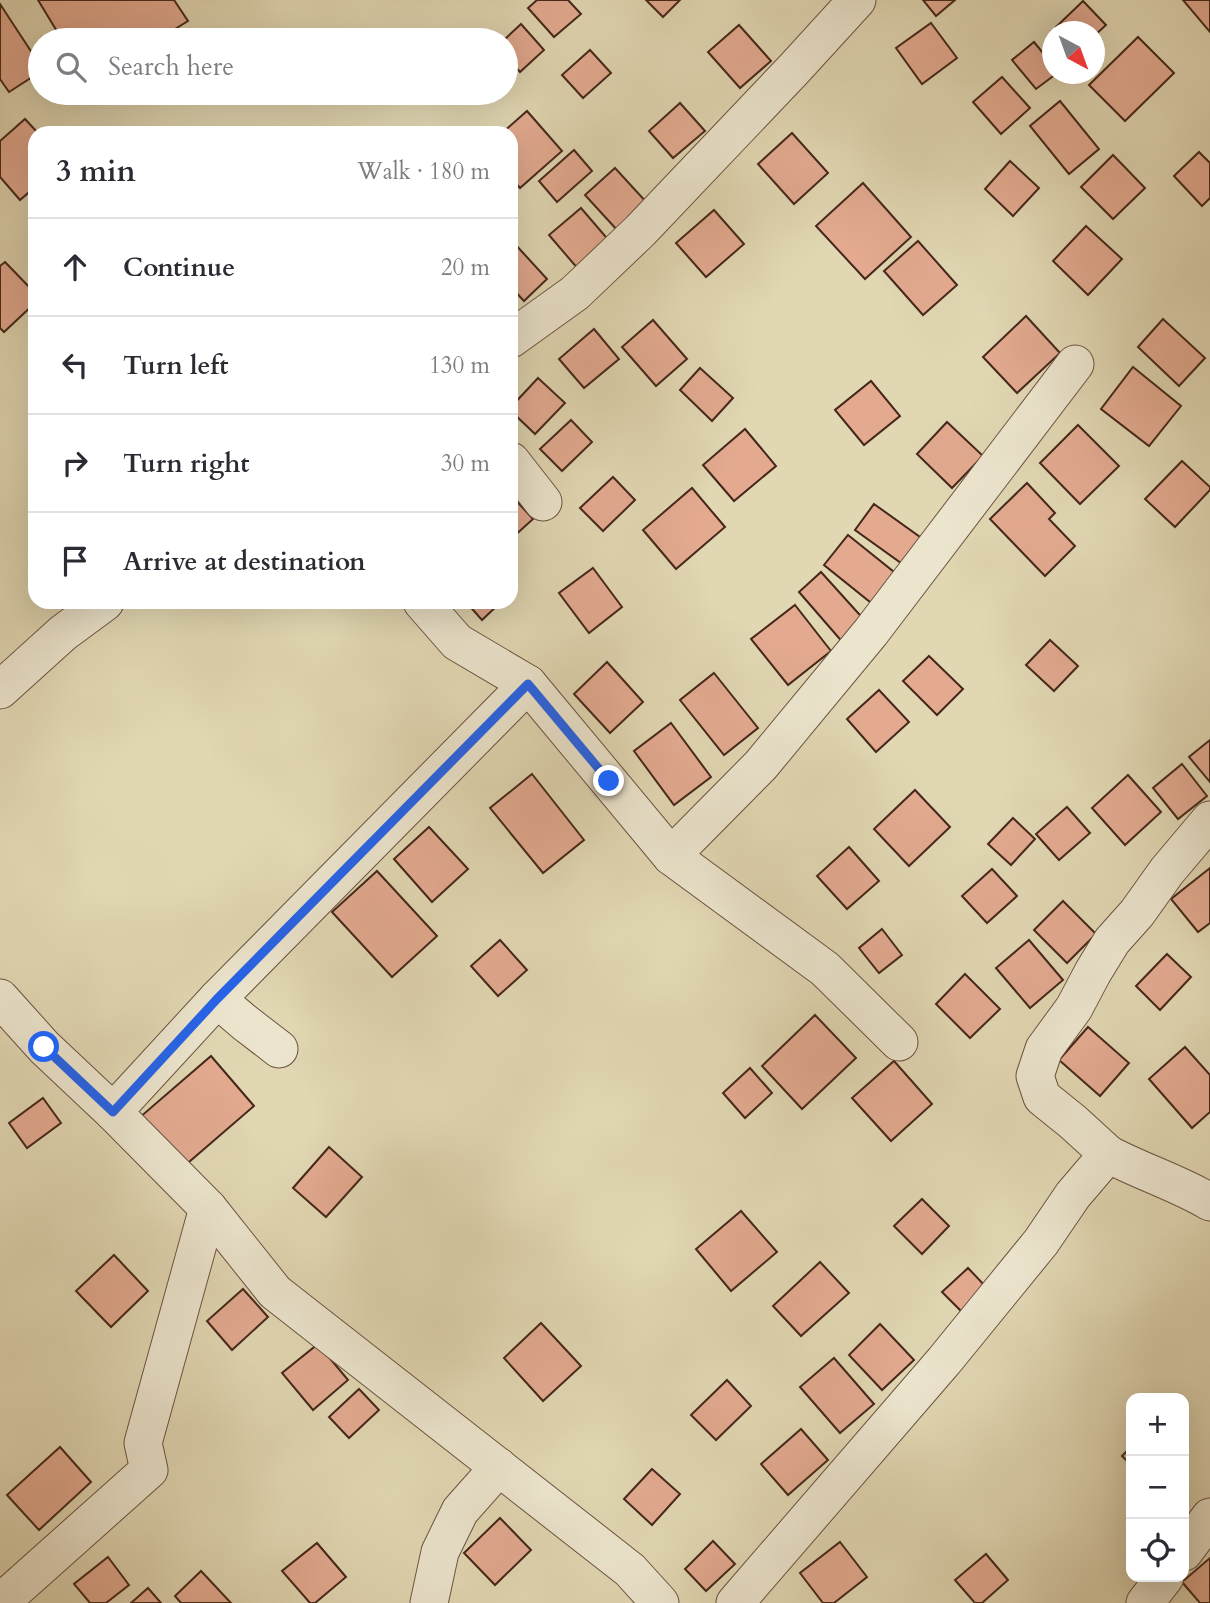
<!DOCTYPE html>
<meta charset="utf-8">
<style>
:root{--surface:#fff;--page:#f7f7f7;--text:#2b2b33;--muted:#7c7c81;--line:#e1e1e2}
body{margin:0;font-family:Cardo,serif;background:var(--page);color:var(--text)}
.controls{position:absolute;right:21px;bottom:21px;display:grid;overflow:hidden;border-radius:14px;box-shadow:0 7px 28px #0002}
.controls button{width:63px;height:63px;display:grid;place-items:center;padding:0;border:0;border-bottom:2px solid var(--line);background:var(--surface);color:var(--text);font:35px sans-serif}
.compass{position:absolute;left:1042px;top:21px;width:63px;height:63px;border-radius:50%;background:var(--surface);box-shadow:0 7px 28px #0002;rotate:139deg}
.stop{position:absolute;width:21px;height:21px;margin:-16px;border:5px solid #2563eb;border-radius:50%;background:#fff}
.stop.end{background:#2563eb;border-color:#fff;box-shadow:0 2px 7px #0008}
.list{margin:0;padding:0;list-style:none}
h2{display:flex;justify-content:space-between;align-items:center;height:91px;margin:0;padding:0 28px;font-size:30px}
h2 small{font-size:23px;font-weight:400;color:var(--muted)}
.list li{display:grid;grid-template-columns:46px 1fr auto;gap:21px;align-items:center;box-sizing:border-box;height:98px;padding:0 28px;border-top:2px solid var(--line)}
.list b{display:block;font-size:26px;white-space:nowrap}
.list em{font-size:23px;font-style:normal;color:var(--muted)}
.icon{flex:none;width:38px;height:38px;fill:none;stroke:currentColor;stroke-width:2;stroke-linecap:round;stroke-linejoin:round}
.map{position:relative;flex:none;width:1210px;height:1603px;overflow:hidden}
.search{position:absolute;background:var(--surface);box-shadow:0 7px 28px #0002;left:28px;top:28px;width:490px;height:77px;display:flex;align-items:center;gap:18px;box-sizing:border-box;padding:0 24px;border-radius:38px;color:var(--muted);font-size:26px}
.panel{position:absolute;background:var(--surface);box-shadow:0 7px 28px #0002;left:28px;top:126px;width:490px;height:483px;border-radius:21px}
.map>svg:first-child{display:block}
.building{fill:#e3aa90;stroke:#45271a;stroke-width:2}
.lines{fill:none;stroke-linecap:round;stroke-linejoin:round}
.street-casing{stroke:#6c5340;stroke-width:39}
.street{stroke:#ece5ce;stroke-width:37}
.route{stroke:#2563eb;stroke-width:9}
</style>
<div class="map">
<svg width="1210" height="1603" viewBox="0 0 1210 1603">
<rect width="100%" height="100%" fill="#e1d7b3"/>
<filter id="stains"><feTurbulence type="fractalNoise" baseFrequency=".00286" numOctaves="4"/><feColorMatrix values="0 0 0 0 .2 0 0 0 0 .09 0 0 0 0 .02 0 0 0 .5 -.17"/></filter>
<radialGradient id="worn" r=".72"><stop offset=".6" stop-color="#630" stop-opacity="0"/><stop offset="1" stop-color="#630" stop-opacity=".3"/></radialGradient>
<g class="building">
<polygon points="38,0 174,0 188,21 157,40 47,40 58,33"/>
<polygon points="537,0 568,0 581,14 554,37 528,8"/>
<polygon points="646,0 680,0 663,17"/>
<polygon points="923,0 955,0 936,16"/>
<polygon points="1183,0 1210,0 1210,32"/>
<polygon points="1083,1 1106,25 1094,36 1094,32 1061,32 1056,27"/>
<polygon points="0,4 40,65 40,72 9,92 0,79"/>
<polygon points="931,23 957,58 922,84 896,48"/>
<polygon points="521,24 544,50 520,72 506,56 506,40 504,40"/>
<polygon points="739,25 771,61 740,88 708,52"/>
<polygon points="1138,37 1174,73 1125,121 1089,85"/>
<polygon points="1034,42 1052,64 1052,74 1056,74 1036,89 1012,60"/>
<polygon points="590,50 611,73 583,98 562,75"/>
<polygon points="1002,77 1030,108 1001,134 973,102"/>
<polygon points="1060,101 1099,149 1069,174 1030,126"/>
<polygon points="680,103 705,131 673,158 649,131"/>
<polygon points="527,111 562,151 520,188 511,178 511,133 502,133"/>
<polygon points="25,119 38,133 35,133 35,187 20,200 0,177 0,141"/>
<polygon points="792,133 828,173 794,204 758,164"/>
<polygon points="574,150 592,171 557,202 539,181"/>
<polygon points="1199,152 1210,163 1210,198 1202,206 1174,176"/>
<polygon points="1113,155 1145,188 1113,219 1081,187"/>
<polygon points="1010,161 1039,188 1013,216 985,189"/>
<polygon points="615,168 648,204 618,231 585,195"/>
<polygon points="863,183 911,237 865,279 816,226"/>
<polygon points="581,208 611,243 579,270 549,235"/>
<polygon points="714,210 744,244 706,277 676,243"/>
<polygon points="1086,226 1122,259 1088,295 1053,261"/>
<polygon points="918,241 957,285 923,315 884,271"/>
<polygon points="514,243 547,279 524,301 511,287 511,246"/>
<polygon points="5,262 35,293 35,303 4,332 0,328 0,266"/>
<polygon points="1026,316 1060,353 1017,393 983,357"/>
<polygon points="1163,319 1205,358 1179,386 1138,347"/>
<polygon points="653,320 687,359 656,386 622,347"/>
<polygon points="594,329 619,359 584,388 559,359"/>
<polygon points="1133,367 1181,406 1149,446 1101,409"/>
<polygon points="700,368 733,398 712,421 680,390"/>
<polygon points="538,378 565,403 535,434 511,411 511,407"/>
<polygon points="871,381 900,416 864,445 835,410"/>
<polygon points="571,420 592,442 562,471 540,449"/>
<polygon points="947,422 983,456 952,488 917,454"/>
<polygon points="1078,425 1119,466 1080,504 1040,463"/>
<polygon points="745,429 776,466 734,501 703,465"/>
<polygon points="1182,461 1210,487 1210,490 1175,527 1145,499"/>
<polygon points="613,477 635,500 603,531 580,508"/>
<polygon points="1027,483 1055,513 1049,519 1075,546 1045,576 990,519"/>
<polygon points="692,488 725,527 676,569 643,530"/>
<polygon points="511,495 533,519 511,539"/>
<polygon points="874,504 927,542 908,568 855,530"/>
<polygon points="848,535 899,576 875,606 824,565"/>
<polygon points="593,568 622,607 589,633 559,593"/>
<polygon points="821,572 868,624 845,645 799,592"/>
<polygon points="466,602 501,602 482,620"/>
<polygon points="795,605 831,651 788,685 751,639"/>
<polygon points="1050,640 1078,666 1054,691 1026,665"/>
<polygon points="929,656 963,689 937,715 903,681"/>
<polygon points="607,662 643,702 610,733 574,694"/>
<polygon points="714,673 758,728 724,755 680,700"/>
<polygon points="879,690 909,722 876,752 847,719"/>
<polygon points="671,723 711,777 674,805 634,751"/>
<polygon points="1210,740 1210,782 1189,757"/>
<polygon points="1182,764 1207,796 1178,819 1153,788"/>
<polygon points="532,774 584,840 543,873 490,808"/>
<polygon points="1128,775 1161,812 1125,845 1092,808"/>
<polygon points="915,790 950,827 909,866 874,829"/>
<polygon points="1067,807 1090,833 1059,860 1036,834"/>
<polygon points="1013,818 1035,839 1011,865 988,844"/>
<polygon points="429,827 468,869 432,902 394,859"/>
<polygon points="849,847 879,881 847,909 817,876"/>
<polygon points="1210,868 1210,923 1198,932 1171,899"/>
<polygon points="992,869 1017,896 987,923 962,896"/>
<polygon points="377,871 437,936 392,977 332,912"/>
<polygon points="1063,901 1096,934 1067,963 1034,930"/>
<polygon points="882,929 902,955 879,973 859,948"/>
<polygon points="500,940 527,970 498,996 471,966"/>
<polygon points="1029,940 1063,980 1030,1008 996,968"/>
<polygon points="1167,954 1191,977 1160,1010 1136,986"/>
<polygon points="965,974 1000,1009 970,1038 936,1004"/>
<polygon points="815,1015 856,1058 802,1109 762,1066"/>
<polygon points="1088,1027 1129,1063 1100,1096 1059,1060"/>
<polygon points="1185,1047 1210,1075 1210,1112 1192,1128 1149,1079"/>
<polygon points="211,1056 254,1106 182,1168 139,1118"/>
<polygon points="894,1061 932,1104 891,1141 852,1098"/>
<polygon points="750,1068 772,1093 745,1118 723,1093"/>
<polygon points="43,1098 61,1123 27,1148 9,1123"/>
<polygon points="329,1147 362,1177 326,1217 293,1188"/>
<polygon points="922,1199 949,1226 922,1254 894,1226"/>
<polygon points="741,1211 777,1252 731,1291 696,1249"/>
<polygon points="114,1255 148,1291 111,1327 76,1291"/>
<polygon points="820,1262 849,1293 801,1336 773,1306"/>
<polygon points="968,1268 988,1289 963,1313 942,1292"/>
<polygon points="243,1289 268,1317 232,1350 207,1321"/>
<polygon points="541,1323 581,1366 543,1401 504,1358"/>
<polygon points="880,1324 914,1360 882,1390 849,1355"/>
<polygon points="318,1344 348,1380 313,1410 282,1373"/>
<polygon points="834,1358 874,1404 840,1433 800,1387"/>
<polygon points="727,1380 751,1406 716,1440 691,1415"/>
<polygon points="359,1389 379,1410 349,1438 329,1417"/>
<polygon points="801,1429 828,1460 788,1495 761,1464"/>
<polygon points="60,1447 91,1482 39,1530 7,1495"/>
<polygon points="1131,1447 1131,1465 1122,1456"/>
<polygon points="652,1469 680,1494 652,1525 624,1499"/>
<polygon points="500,1518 531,1550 495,1585 464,1553"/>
<polygon points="713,1541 735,1564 706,1591 685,1569"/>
<polygon points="840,1542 867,1577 834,1603 823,1603 800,1573"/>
<polygon points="317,1543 346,1577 315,1603 310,1603 282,1571"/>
<polygon points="986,1554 1008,1580 982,1603 975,1603 955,1580"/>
<polygon points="108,1557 129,1585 106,1603 90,1603 74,1584"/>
<polygon points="1210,1558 1210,1603 1200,1603 1182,1582"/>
<polygon points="201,1571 231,1603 181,1603 175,1596"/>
<polygon points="148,1588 161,1603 131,1603"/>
</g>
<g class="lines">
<g class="street-casing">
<g id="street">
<polyline points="511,339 575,293 640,231 794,69 857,0"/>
<polyline points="511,461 543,502"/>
<polyline points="422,602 457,642 528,684 671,856 825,969 899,1042"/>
<polyline points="0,690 63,633 105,602"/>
<polyline points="671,856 761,765 871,632 1075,364"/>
<polyline points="0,998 44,1047 113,1112"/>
<polyline points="217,999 528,684"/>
<path d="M1108,1154C1142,1172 1178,1183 1210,1202"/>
<polyline points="208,1208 275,1292 630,1570 660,1603"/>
<polyline points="1184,1552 1210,1517"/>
<polyline points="0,1603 149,1470 143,1443 208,1208 113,1112 217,999 244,1022 279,1049"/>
<polyline points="429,1603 440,1552 460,1511 499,1467"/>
<polyline points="735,1603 944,1361 1041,1242 1073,1195 1108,1154 1073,1122 1042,1097 1035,1076 1044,1049 1074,1008 1093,972 1112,941 1137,913 1167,871 1210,820"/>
<polyline points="1145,1603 1165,1577"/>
</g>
</g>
<use href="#street" class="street"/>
</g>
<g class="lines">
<polyline class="route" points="44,1047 113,1112 217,999 528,684 609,781"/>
</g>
<rect width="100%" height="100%" filter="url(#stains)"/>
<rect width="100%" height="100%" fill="url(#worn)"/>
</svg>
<div class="controls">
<button>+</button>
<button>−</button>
<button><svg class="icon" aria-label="locate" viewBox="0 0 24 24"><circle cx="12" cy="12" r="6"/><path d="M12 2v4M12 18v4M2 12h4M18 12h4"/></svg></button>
</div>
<svg class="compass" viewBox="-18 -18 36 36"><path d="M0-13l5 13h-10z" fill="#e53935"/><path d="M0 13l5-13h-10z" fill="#7c7c81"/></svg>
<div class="stop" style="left:44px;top:1047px"></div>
<div class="stop end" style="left:609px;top:781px"></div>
<div class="search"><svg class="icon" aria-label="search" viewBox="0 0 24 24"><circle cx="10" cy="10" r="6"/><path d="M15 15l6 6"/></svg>Search here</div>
<section class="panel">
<h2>3 min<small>Walk · 180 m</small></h2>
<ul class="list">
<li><svg class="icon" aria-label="ahead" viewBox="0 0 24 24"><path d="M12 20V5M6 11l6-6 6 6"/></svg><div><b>Continue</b></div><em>20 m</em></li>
<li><svg class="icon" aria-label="left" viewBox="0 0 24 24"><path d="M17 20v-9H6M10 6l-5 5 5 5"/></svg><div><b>Turn left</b></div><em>130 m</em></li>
<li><svg class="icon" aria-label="right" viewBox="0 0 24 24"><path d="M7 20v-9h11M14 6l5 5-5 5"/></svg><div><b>Turn right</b></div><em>30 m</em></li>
<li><svg class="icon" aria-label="arrive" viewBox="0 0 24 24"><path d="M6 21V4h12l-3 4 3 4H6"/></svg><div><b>Arrive at destination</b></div></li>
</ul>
</section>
</div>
